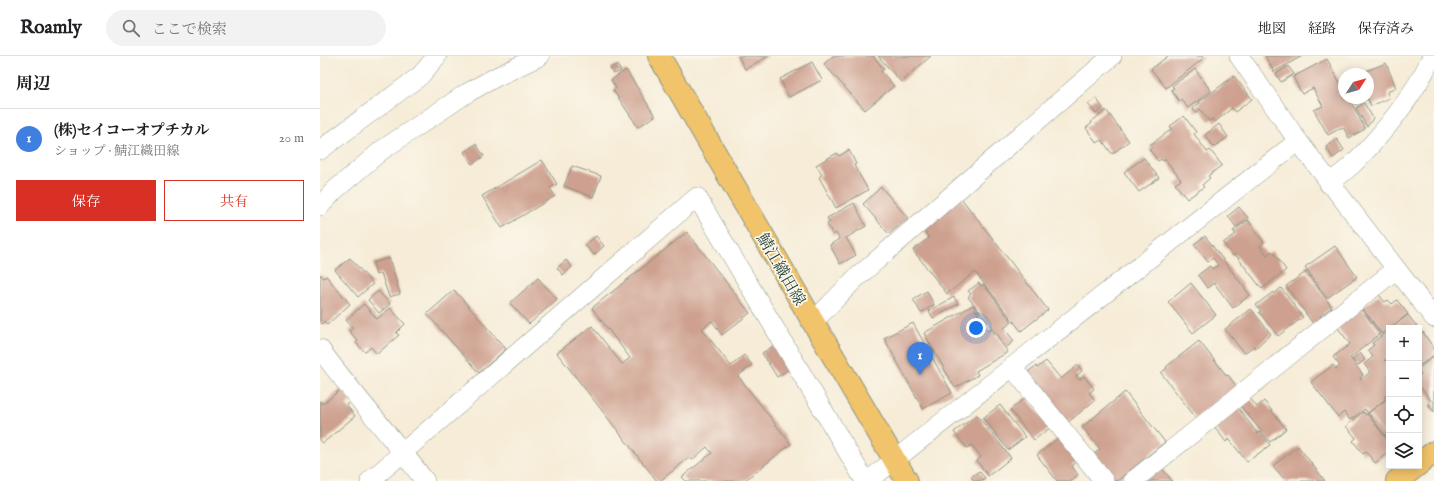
<!DOCTYPE html>
<html lang="ja">
<meta charset="utf-8">
<style>
:root{--surface:#fff;--page:#f2f2f2;--text:#202124;--muted:#757577;--line:#e0e0e0;--accent:#d93025}
body{margin:0;font-family:"IM FELL English","Noto Serif JP",serif;background:var(--page);color:var(--text)}
.controls{position:absolute;right:12px;bottom:12px;display:grid;overflow:hidden;border-radius:0px;box-shadow:0 2px 10px #0003}
.controls button{width:36px;height:36px;display:grid;place-items:center;padding:0;border:0;border-bottom:1px solid var(--line);background:var(--surface);color:var(--text);font:20px sans-serif}
.compass{position:absolute;left:1018px;top:12px;width:36px;height:36px;border-radius:50%;background:var(--surface);box-shadow:0 2px 10px #0003;rotate:54deg}
.you{position:absolute;left:656px;top:272px;width:14px;height:14px;margin:-10px;border:3px solid #fff;border-radius:50%;background:#1a73e8;box-shadow:0 0 0 6px #1a73e833}
.badge{display:grid;place-items:center;width:26px;height:26px;border-radius:50%;background:var(--accent);color:#fff;font-size:13px;font-weight:700}
.pin{position:absolute;translate:-50% -33px;filter:drop-shadow(0 1px 2px #0008)}
.pin::after{content:'';position:absolute;top:21px;width:14px;height:12px;background:inherit;clip-path:polygon(0 0,100% 0,50% 100%)}
.list{margin:0;padding:0;list-style:none}
h2{display:flex;justify-content:space-between;align-items:center;height:52px;margin:0;padding:0 16px;font-size:17px}
h2 small{font-size:13px;font-weight:400;color:var(--muted)}
.list li{display:grid;grid-template-columns:26px 1fr auto;gap:12px;align-items:center;box-sizing:border-box;height:60px;padding:0 16px;border-top:1px solid var(--line)}
.list b{display:block;font-size:15px;white-space:nowrap}
.list p{margin:0;font-size:13px;white-space:nowrap;color:var(--muted)}
.list em{font-size:13px;font-style:normal;color:var(--muted)}
.actions{display:flex;gap:8px;padding:12px 16px}
.actions a{flex:1;padding:9px 0;border:1px solid var(--accent);border-radius:0px;text-align:center;font-size:14px;color:var(--accent)}
.actions .main{background:var(--accent);color:#fff}
.icon{flex:none;width:22px;height:22px;fill:none;stroke:currentColor;stroke-width:2;stroke-linecap:round;stroke-linejoin:round}
.map{position:relative;flex:none;width:1114px;height:425px;overflow:hidden}
header{display:flex;align-items:center;gap:24px;box-sizing:border-box;height:56px;padding:0 20px;background:var(--surface);border-bottom:1px solid var(--line)}
header strong{font-size:19px}
nav{display:flex;gap:22px;margin-inline-start:auto;font-size:14px}
.search{width:280px;height:36px;background:var(--page);display:flex;align-items:center;gap:10px;box-sizing:border-box;padding:0 14px;border-radius:22px;color:var(--muted);font-size:15px}
main{display:flex}
aside{flex:1;background:var(--surface)}
.map>svg:first-child{display:block}
.building{fill:#cea08f}
.lines{fill:none;stroke-linecap:round;stroke-linejoin:round}
.minor-casing{stroke:#8a9486;stroke-width:20}
.major-casing{stroke:#8a9486;stroke-width:24}
.highway-casing{stroke:#8a9486;stroke-width:24}
.minor{stroke:#fff;stroke-width:19}
.major{stroke:#f1c36a;stroke-width:22}
.highway{stroke:#f1c36a;stroke-width:22}
.labels{text-anchor:middle;stroke-width:3.5;stroke-linejoin:round;paint-order:stroke}
.street-label{font-size:16px;fill:#1f3d34;stroke:#fbf7ec}
</style>
<header>
<strong>Roamly</strong>
<div class="search"><svg class="icon" aria-label="search" viewBox="0 0 24 24"><circle cx="10" cy="10" r="6"/><path d="M15 15l6 6"/></svg>ここで検索</div>
<nav><a>地図</a><a>経路</a><a>保存済み</a></nav>
</header>
<main>
<aside>
<h2>周辺<small></small></h2>
<ul class="list">
<li><span class="badge" style="background:#3f7fe0">1</span><div><b>(株)セイコーオプチカル</b><p>ショップ · 鯖江織田線</p></div><em>20 m</em></li>
</ul>
<div class="actions"><a class="main">保存</a><a>共有</a></div>
</aside>
<div class="map">
<svg width="1114" height="425" viewBox="0 0 1114 425">
<rect width="100%" height="100%" fill="#fbf7ec"/>
<filter id="ink" filterUnits="userSpaceOnUse"><feTurbulence type="fractalNoise" baseFrequency=".025" numOctaves="2"/><feDisplacementMap in="SourceGraphic" scale="8" xChannelSelector="R" yChannelSelector="G"/><feConvolveMatrix kernelMatrix="1 2 1 2 8 2 1 2 1" color-interpolation-filters="sRGB"/></filter>
<filter id="wash" filterUnits="userSpaceOnUse"><feTurbulence type="fractalNoise" baseFrequency=".012" numOctaves="4" result="noise"/><feDisplacementMap in="SourceGraphic" scale="16" xChannelSelector="R" yChannelSelector="G"/><feGaussianBlur stdDeviation="0.9" result="paint"/><feColorMatrix in="noise" values="0 0 0 0 0 0 0 0 0 0 0 0 0 0 0 0 0 1.4 0 .05"/><feComposite in="paint" operator="in"/></filter>
<g filter="url(#wash)">
<rect width="100%" height="100%" fill="#f6ecd7"/>
<g id="blocks">
<g class="building">
<polygon points="418,0 449,0 425,13"/>
<polygon points="513,0 553,0 564,13 561,15 574,30 545,54 504,8"/>
<polygon points="558,0 611,0 581,26"/>
<polygon points="848,0 882,0 884,2 846,32 831,13"/>
<polygon points="945,0 982,0 954,16"/>
<polygon points="1007,3 1024,34 1024,42 1029,42 1045,73 1029,82 1023,71 1008,79 994,54 1003,50 993,32 982,38 973,21"/>
<polygon points="492,6 502,24 469,41 460,23"/>
<polygon points="1066,7 1076,32 1067,36 1069,42 1051,50 1048,43 1035,48 1033,42 1048,42 1048,18 1039,18"/>
<polygon points="297,9 301,15 294,18 290,12"/>
<polygon points="968,10 974,18 961,26 956,18"/>
<polygon points="875,13 891,35 868,52 861,43 859,45 851,34 854,32 852,30"/>
<polygon points="306,14 335,60 318,71 293,34 296,32 291,24"/>
<polygon points="914,20 932,43 915,56 912,52 895,66 892,63 889,65 880,53 876,57 872,52 880,47 879,46"/>
<polygon points="776,42 783,52 776,58 768,48"/>
<polygon points="1044,47 1053,62 1047,71 1036,52"/>
<polygon points="786,54 809,85 792,98 782,84 777,87 766,72 772,67 771,66"/>
<polygon points="864,60 876,76 874,78 887,96 890,94 902,109 888,120 890,122 882,129 884,131 867,143 855,128 861,124 845,103 843,105 841,103 838,105 829,93 832,91 830,89 852,73 850,70"/>
<polygon points="899,68 908,81 894,91 885,79"/>
<polygon points="1017,83 1024,94 1013,102 1006,91"/>
<polygon points="156,88 164,100 152,108 144,96"/>
<polygon points="529,94 536,108 534,109 548,134 516,152 499,121 502,119 496,109 517,97 519,100"/>
<polygon points="824,102 839,122 819,136 804,116"/>
<polygon points="222,104 237,128 230,132 235,140 182,172 162,140"/>
<polygon points="252,110 281,120 273,141 244,130"/>
<polygon points="561,131 588,162 569,178 543,148"/>
<polygon points="641,142 728,254 701,275 655,216 627,238 593,194 609,182 603,173"/>
<polygon points="534,147 546,170 526,182 536,199 520,208 510,189 519,183 516,177 513,179 507,168 510,166 507,162"/>
<polygon points="919,151 928,162 916,171 908,160"/>
<polygon points="928,164 944,187 940,190 947,199 952,195 966,214 942,233 915,198 913,200 903,187 916,178 913,175"/>
<polygon points="367,176 430,257 402,279 392,265 382,273 411,310 424,299 432,309 418,320 471,388 424,425 366,425 362,421 392,397 387,391 372,404 370,401 340,425 337,425 237,297 272,270 302,308 310,302 272,252"/>
<polygon points="276,180 284,190 274,199 265,189"/>
<polygon points="885,180 930,239 913,252 894,227 887,232 878,219 890,210 892,213 898,209 893,202 888,206 874,188"/>
<polygon points="1015,190 1037,221 1007,242 985,211"/>
<polygon points="30,202 53,228 38,241 15,214"/>
<polygon points="69,202 80,238 69,241 61,217 56,219 53,207"/>
<polygon points="246,204 252,211 243,219 237,212"/>
<polygon points="986,216 1012,251 1000,260 1002,263 994,269 966,230"/>
<polygon points="0,218 4,222 6,220 30,248 7,269 4,265 2,268 0,266"/>
<polygon points="218,222 237,243 209,268 190,247"/>
<polygon points="659,227 661,230 663,228 692,266 684,272 694,285 687,291 648,241 651,238 648,235"/>
<polygon points="871,227 896,259 873,277 848,246"/>
<polygon points="961,232 983,261 958,280 939,256 941,255 936,249 953,236 954,238"/>
<polygon points="134,234 186,293 159,317 107,258"/>
<polygon points="58,235 70,248 59,257 48,244"/>
<polygon points="607,235 614,249 601,257 593,243"/>
<polygon points="1059,239 1065,246 1068,244 1072,248 1077,244 1088,258 1062,278 1042,252"/>
<polygon points="634,241 638,248 613,262 609,255"/>
<polygon points="44,248 57,263 70,252 85,268 76,277 79,279 57,298 51,291 45,296 36,287 38,285 29,275 33,272 26,264"/>
<polygon points="653,249 668,275 671,273 688,296 656,315 658,319 635,332 604,277"/>
<polygon points="931,253 951,278 935,292 934,290 924,297 905,273"/>
<polygon points="1042,254 1060,278 1030,302 1043,319 1040,322 1041,324 1050,316 1044,308 1053,301 1048,294 1054,289 1052,287 1069,274 1069,301 1064,305 1069,302 1069,337 1064,341 1066,343 1048,357 1045,353 1030,364 1024,356 1018,361 991,326 1013,309 1016,313 1020,310 1013,301 1030,288 1016,269 1030,258"/>
<polygon points="1088,259 1098,272 1071,272"/>
<polygon points="593,267 632,337 603,353 564,282"/>
<polygon points="1103,276 1114,293 1114,299 1099,310 1099,280"/>
<polygon points="879,285 907,320 908,319 917,331 876,362 841,317 847,312 846,311"/>
<polygon points="454,290 469,313 457,321 442,297"/>
<polygon points="1040,297 1045,304 1038,309 1032,303"/>
<polygon points="1114,300 1114,356 1109,349 1112,346 1099,329 1099,320 1101,318 1099,315 1099,312"/>
<polygon points="726,305 741,323 758,309 762,315 756,320 759,324 764,320 774,333 769,337 775,344 746,368 709,321 709,315 716,310 717,312"/>
<polygon points="21,333 31,345 26,349 35,360 3,387 0,384 0,345 3,348"/>
<polygon points="805,336 845,386 797,425 791,424 772,400 780,393 762,371"/>
<polygon points="928,340 937,351 944,345 966,373 950,386 919,348"/>
<polygon points="706,341 731,371 714,384 690,354"/>
<polygon points="1069,341 1069,384 1048,357"/>
<polygon points="680,349 705,381 688,394 663,362"/>
<polygon points="918,352 938,378 940,376 950,389 927,406 909,383 906,386 894,370"/>
<polygon points="1043,356 1046,359 1047,358 1069,386 1069,396 1055,407 1046,396 1043,398 1033,385 1036,382 1026,370"/>
<polygon points="657,359 691,402 668,420 657,405 661,401 652,389 647,392 634,376"/>
<polygon points="738,382 757,406 752,410 758,419 750,425 737,425 717,399"/>
<polygon points="978,390 1005,425 966,425 953,410"/>
<polygon points="841,411 852,425 824,425"/>
<polygon points="659,415 665,422 660,425 655,425 651,421"/>
</g>
</g>
</g>
<g filter="url(#ink)">
<use href="#blocks" fill-opacity="0" stroke="#8a9486" stroke-width="1"/>
<g class="lines">
<g class="minor-casing">
<g id="minor">
<polyline points="919,0 978,85 1114,262"/>
<polyline points="0,94 100,20 117,0"/>
<path d="M1009,128C1018,120 1027,114 1035,106C1063,78 1097,36 1112,0"/>
<polyline points="0,150 15,134 62,94 147,37 176,21 220,0"/>
<polyline points="493,266 534,224 792,0"/>
<path d="M0,293C33,338 71,380 105,425"/>
<polyline points="692,311 784,425"/>
<polyline points="50,425 377,141 545,425"/>
<polyline points="548,425 978,85"/>
<polyline points="813,425 1075,214"/>
</g>
</g>
<g class="major-casing">
<polyline id="major" points="339,0 493,266 587,425"/>
</g>
<g class="highway-casing">
<g id="highway">
<polyline points="1099,408 1114,396"/>
<polyline points="1077,425 1096,410"/>
</g>
</g>
<use href="#minor" class="minor"/>
<use href="#major" class="major"/>
<use href="#highway" class="highway"/>
</g>
</g>
<g class="labels">
<g class="street-label">
<text transform="translate(462 213) rotate(60)" y="6">鯖江織田線</text>
</g>
</g>
</svg>
<div class="controls">
<button>+</button>
<button>−</button>
<button><svg class="icon" aria-label="locate" viewBox="0 0 24 24"><circle cx="12" cy="12" r="6"/><path d="M12 2v4M12 18v4M2 12h4M18 12h4"/></svg></button>
<button><svg class="icon" aria-label="layers" viewBox="0 0 24 24"><path d="M12 4l9 5-9 5-9-5zM3 14l9 5 9-5"/></svg></button>
</div>
<svg class="compass" viewBox="-18 -18 36 36"><path d="M0-13l5 13h-10z" fill="#e53935"/><path d="M0 13l5-13h-10z" fill="#757577"/></svg>
<div class="you"></div>
<div class="pin badge" style="left:600px;top:319px;background:#3f7fe0">1</div>
</div>
</main>
